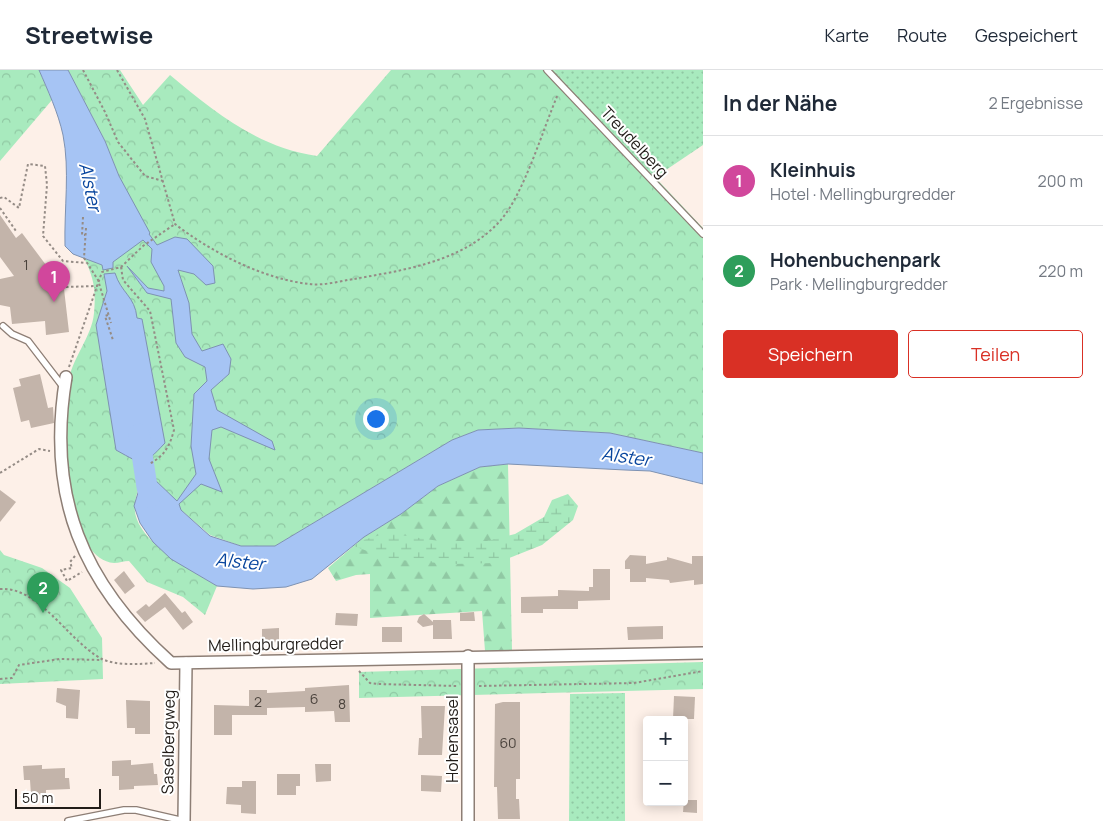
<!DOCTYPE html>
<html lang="de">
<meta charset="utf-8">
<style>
:root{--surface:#fff;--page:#f6f6f7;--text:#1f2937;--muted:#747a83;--line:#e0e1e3;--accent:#d93025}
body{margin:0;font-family:Manrope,sans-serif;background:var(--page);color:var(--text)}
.controls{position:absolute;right:15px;bottom:15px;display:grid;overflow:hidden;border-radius:5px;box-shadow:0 2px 12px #0003}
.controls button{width:45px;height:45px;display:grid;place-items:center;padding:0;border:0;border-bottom:1px solid var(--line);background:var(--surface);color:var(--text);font:25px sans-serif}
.scale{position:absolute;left:15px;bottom:12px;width:86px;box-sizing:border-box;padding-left:5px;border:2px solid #211c18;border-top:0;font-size:14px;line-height:18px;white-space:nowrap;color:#211c18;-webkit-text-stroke:4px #fff;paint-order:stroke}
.you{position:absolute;left:375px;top:348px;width:18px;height:18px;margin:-12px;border:4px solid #fff;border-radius:50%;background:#1a73e8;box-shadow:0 0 0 8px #1a73e833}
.badge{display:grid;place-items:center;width:32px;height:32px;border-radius:50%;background:var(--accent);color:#fff;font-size:16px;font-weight:700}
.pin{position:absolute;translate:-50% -41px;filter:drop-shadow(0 1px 2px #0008)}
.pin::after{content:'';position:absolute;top:26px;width:18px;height:15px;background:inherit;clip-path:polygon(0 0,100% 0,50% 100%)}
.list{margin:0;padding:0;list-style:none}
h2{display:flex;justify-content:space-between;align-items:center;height:65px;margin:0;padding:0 20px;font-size:21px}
h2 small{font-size:16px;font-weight:400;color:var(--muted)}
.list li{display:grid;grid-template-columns:32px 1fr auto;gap:15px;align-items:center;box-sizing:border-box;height:90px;padding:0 20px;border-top:1px solid var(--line)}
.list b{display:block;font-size:19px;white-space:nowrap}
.list p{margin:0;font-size:16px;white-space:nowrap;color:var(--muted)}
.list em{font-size:16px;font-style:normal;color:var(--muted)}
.actions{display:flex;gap:10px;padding:15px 20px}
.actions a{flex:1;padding:11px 0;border:1px solid var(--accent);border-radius:5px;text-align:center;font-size:18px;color:var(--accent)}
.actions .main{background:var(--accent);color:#fff}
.map{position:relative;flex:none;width:703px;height:751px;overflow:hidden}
header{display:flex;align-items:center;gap:30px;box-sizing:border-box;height:70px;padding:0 25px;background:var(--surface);border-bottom:1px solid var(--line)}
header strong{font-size:24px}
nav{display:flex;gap:28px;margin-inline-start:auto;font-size:18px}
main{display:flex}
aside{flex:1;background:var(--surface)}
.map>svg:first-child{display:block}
.grass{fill:url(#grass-dots)}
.forest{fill:url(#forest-firs)}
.wetland{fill:url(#wetland-marsh)}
.park{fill:url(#park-crowns)}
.water{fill:#a6c4f4;stroke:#7e92b2}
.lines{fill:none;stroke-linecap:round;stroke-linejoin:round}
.river{stroke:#a6c4f4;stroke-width:21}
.building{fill:#c3b4aa}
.service-casing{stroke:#8d7e75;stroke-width:8}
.minor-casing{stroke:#8d7e75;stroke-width:14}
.path{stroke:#958c86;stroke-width:2;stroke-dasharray:2.5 2.5;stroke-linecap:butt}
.service{stroke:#fff;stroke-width:5.5}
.minor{stroke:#fff;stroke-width:11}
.labels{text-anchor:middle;stroke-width:4;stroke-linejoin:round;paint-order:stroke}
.number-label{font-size:14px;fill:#4a423c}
.street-label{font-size:16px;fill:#211c18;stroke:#fff}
.water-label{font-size:18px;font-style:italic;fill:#09469e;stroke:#fff}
</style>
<header>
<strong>Streetwise</strong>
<nav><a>Karte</a><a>Route</a><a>Gespeichert</a></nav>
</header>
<main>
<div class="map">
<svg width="703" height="751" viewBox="0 0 703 751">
<defs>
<pattern id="grass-dots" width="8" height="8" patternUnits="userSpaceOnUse" patternTransform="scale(1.25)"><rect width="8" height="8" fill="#a8eabe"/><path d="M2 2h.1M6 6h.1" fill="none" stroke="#90c8a3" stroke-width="1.8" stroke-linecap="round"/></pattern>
<pattern id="forest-firs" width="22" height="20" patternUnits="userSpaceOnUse" patternTransform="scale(1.25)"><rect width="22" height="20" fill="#a8eabe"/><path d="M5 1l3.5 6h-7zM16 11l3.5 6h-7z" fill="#90c8a3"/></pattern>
<pattern id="wetland-marsh" width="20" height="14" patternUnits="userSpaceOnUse" patternTransform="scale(1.25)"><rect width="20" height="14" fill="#a8eabe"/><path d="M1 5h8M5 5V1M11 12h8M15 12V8" fill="none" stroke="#90c8a3"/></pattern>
<pattern id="park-crowns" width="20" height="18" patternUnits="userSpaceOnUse" patternTransform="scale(1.25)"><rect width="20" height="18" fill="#a8eabe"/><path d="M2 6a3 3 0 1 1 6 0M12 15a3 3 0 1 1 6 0" fill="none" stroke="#90c8a3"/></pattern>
</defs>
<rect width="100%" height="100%" fill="#fdf0e8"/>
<g class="grass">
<polygon points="554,0 703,0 703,75 654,108"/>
<polygon points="625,623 625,751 569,751 570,624"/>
</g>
<polygon class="forest" points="508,394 512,580 485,581 482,541 370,548 370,504 356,505 336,511 328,498 364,467 401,444 438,416 480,397"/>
<polygon class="wetland" points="568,424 578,436 573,450 542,475 497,493 452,494 388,489 354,476 360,471 387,463 439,471 487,471 515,464 544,447 552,430"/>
<g class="park">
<polygon points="0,0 39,0 52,30 0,91"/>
<path d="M68,0H120L143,35L170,5C214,42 259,78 317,86L391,0H554L703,158V383L610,363L519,358L478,360L452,370L275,476H241L210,465L181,440L177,432L153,408L149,398C143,409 136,421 135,434C130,469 193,501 217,516L205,545L183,527L147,512L129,491C124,491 119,493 114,493C61,488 63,350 68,314C71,289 92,267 94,243C96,220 94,208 84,188L102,195L119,106L105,71Z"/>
<polygon points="0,480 4,485 42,498 70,518 102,568 103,609 0,614"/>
<polygon points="703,592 703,619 359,628 359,602"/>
</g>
<g class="water">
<path d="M39,0H68L105,71L119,106L150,163L149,164L157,175L175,167L187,169L213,196L215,213L206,215L194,204L178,200L189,233L192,264L202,281L223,274L231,289L229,304L211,320L217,340L272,371L275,380L221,357L212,360L209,389L222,422L201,414L179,434L181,440L210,466L241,476H275L452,370L478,360L519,358L610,363L703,383V414L650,401L625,400L508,394L480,397L438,416L401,444L364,467L312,509L286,517L253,519L217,516L171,489L153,472L140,453L134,436L140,416L139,400L149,398L153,408L177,431L196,404L191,376L194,324L207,311L205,297L185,287L176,273L171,229L147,223L127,196L148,218L164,221V216L151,192L152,179L143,170L113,192V198L103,200L102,195L73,184L65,176C64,139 70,100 63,65C58,42 48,21 39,0Z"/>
<path d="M115,203C121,223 135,226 137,248L142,249L165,373C142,397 145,396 116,380L96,255L107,221L104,204Z"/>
</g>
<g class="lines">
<polyline class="river" points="139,364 147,417 150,427"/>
</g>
<g class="building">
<polygon points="0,145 16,168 22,163 64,219 69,262 46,265 45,251 12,254 10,237 0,235 0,209 14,206 0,187"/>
<polygon points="40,304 48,338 53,337 54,353 31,358 29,350 21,352 13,318 21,316 19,309"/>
<polygon points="0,420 16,432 0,452"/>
<polygon points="630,485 646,486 646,494 667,490 667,487 692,494 692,486 703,486 703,514 694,515 694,510 670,513 669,510 646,508 646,512 630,512 630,499 625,499 625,491"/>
<polygon points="593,499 610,499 610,530 578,531 578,539 543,539 543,543 521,543 521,527 558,526 558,520 589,521 589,517 593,517"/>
<polygon points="124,501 135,516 125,524 114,510"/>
<polygon points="165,523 182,543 185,541 193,552 183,560 165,537 145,552 136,542 146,534 149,537"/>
<polygon points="474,542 475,551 460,551 460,543"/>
<polygon points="336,543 358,544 357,556 335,555"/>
<polygon points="424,544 433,552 433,550 451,550 452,569 433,569 433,555 423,557 417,552 419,547"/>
<polygon points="663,556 663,569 628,570 627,557"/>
<rect x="382" y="557" width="20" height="15"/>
<polygon points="279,558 279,572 262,573 262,559"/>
<polygon points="349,615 350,652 335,652 334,641 305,642 305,637 267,638 267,645 232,645 232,665 214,665 214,635 249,636 249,620 267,620 267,623 305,621 305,618"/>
<polygon points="57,618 80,620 78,649 66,648 66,636 56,632"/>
<polygon points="674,626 695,627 694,649 673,649"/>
<polygon points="126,630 150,631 150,664 135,664 135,658 127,658"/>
<polygon points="503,632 520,632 520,709 516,709 516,729 519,729 520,749 498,749 497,717 494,717 495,634"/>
<polygon points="421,636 445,636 442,685 418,685 419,668 422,668"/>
<polygon points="131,690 131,695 153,693 154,704 157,704 158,715 134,716 134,719 119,720 119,706 112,706 112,691"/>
<polygon points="315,694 331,694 331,711 316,712"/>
<polygon points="42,695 42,699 65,698 65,708 69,708 70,719 46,720 46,724 31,725 30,710 24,710 23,696"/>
<polygon points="277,704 300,704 300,716 296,716 296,725 277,725"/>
<polygon points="421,705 442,706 441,722 421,721"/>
<polygon points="242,711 256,711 256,744 241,743 241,735 226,734 227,717 242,717"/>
<polygon points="684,730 697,730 697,743 683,742"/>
</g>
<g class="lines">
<g class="service-casing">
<g id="service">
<polyline points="547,0 703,164"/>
<polyline points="3,256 12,264 28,271 64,318"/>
<polyline points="68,751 124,740 136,740 184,751"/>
</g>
</g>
<g class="minor-casing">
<g id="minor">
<path d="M66,307C46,426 82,513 171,593L703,583"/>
<polyline points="468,586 468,751"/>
<polyline points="184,751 186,593"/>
</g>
</g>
<g class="path">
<polyline points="83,0 105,42 118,72 145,106 163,111"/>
<path d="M117,0L145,49L175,154C211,182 263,209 309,214C323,216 340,211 354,209C404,200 463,192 500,151C524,124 543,59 558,24"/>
<polyline points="0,128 4,127 19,138 28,94 45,96 47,115 43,166 63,191 86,193"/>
<polyline points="0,138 16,161"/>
<polyline points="83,147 82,165 85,165"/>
<polyline points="86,158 84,188 98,210 111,253"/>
<path d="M121,197L123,210L150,241L174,360C170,375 165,386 149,394"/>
<polyline points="66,217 97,216"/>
<polyline points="108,245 105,246 113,270"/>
<polyline points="69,297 102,202 121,197 143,176 175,154"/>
<polyline points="0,403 39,379 50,381"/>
<polyline points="75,486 70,492 72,498 61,500 67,511 82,502"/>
<path d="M0,519C39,516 69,572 102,589C117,596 139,594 155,593"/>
<polyline points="359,601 370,613 378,614 457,616"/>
<polyline points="0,609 12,608 19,595 60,589 102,590"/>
<polyline points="479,616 634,613 703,601"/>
</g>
<use href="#service" class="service"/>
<use href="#minor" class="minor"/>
</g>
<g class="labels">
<g class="number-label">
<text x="26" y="200">1</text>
<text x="314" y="634">6</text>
<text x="258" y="637">2</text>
<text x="342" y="639">8</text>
<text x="508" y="678">60</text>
</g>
<g class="street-label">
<text transform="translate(635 72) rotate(47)" y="6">Treudelberg</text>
<text transform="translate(276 574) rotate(-1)" y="6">Mellingburgredder</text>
<text transform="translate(452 669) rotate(-90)" y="6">Hohensasel</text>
<text transform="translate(168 672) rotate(-89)" y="6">Saselbergweg</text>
</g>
<g class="water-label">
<text transform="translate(90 117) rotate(78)" y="6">Alster</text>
<text transform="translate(626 387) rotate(8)" y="6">Alster</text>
<text transform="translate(240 492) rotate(6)" y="6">Alster</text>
</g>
</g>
</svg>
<div class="controls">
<button>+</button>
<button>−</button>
</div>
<div class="scale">50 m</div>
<div class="you"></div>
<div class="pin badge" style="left:54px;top:232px;background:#d1479c">1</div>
<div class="pin badge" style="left:43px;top:543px;background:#2e9e5b">2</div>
</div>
<aside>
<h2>In der Nähe<small>2 Ergebnisse</small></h2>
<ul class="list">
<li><span class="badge" style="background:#d1479c">1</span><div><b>Kleinhuis</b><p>Hotel · Mellingburgredder</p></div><em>200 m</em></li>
<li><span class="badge" style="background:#2e9e5b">2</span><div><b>Hohenbuchenpark</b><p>Park · Mellingburgredder</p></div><em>220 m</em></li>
</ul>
<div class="actions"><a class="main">Speichern</a><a>Teilen</a></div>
</aside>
</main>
